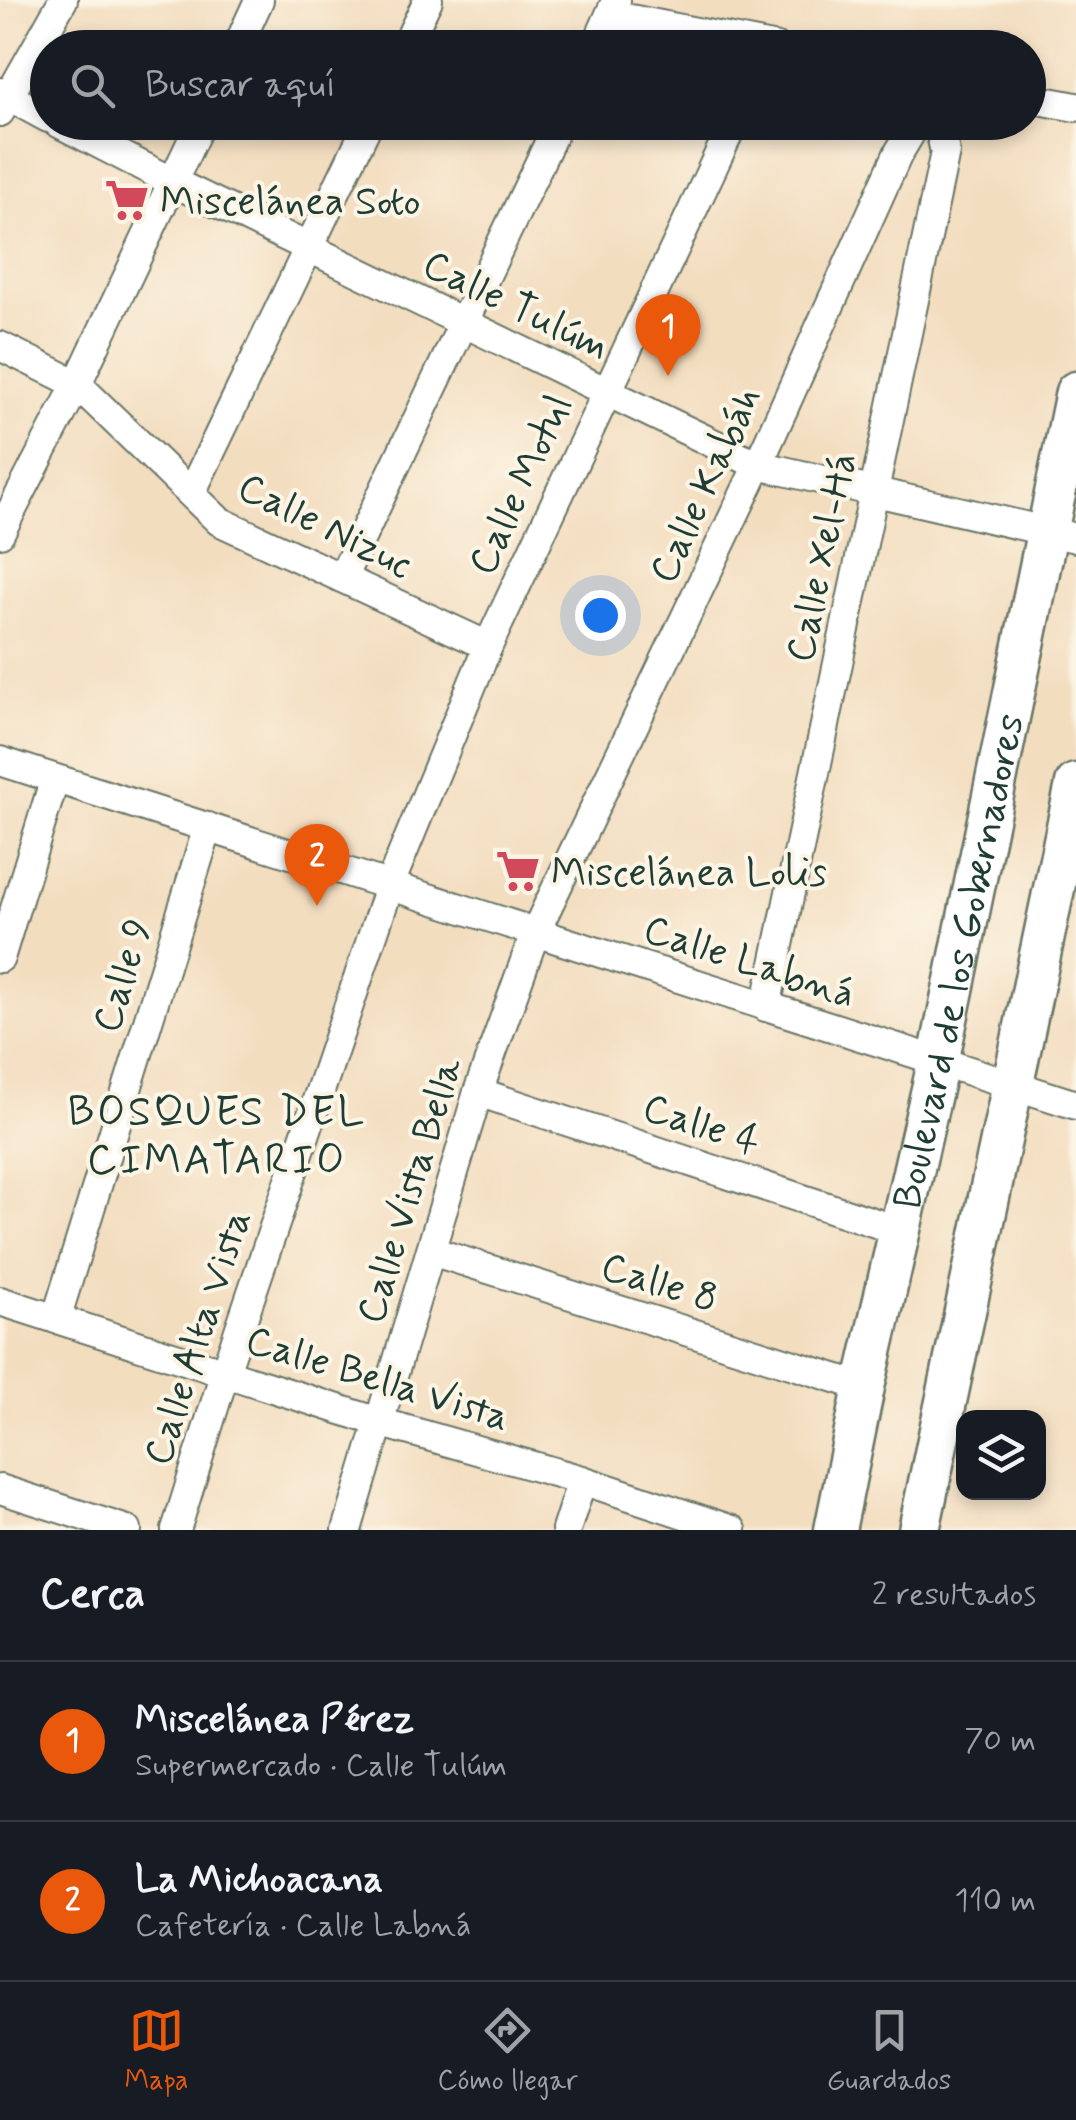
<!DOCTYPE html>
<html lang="es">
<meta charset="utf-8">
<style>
:root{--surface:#171b24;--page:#242831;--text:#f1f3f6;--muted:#9ea1a6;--line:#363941;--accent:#ea580c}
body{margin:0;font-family:Mynerve,sans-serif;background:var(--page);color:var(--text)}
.controls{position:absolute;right:30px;bottom:30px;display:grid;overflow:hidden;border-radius:20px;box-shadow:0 5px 15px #0003}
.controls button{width:90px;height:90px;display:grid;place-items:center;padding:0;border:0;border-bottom:2px solid var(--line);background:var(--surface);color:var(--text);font:50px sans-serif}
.you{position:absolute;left:600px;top:615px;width:35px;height:35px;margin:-25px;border:8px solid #fff;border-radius:50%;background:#1a73e8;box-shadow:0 0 0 15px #1a73e833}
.badge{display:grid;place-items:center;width:65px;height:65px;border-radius:50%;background:var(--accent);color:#fff;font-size:32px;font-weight:700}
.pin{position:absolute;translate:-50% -82px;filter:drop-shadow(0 2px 5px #0008)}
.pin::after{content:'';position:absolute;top:52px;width:35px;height:30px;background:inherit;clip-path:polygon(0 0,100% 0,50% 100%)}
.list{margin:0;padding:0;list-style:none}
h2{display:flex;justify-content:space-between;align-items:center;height:130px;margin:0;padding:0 40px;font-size:42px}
h2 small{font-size:32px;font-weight:400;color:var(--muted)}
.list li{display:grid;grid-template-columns:65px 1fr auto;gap:30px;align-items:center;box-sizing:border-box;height:160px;padding:0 40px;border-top:2px solid var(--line)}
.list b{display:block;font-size:38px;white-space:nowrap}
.list p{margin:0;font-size:32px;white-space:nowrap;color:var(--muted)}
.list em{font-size:32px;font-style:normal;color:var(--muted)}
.icon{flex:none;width:55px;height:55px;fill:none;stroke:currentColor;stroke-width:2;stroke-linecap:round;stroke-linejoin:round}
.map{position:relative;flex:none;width:1076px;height:1530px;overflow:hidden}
.search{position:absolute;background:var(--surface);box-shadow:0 5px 15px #0003;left:30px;right:30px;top:30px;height:110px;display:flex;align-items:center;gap:25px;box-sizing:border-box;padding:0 35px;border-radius:55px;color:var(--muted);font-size:38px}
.sheet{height:450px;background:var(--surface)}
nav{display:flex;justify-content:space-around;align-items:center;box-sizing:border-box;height:140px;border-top:2px solid var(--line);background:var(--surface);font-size:28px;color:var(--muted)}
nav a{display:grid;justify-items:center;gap:5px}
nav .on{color:var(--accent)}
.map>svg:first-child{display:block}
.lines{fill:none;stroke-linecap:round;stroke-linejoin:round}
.minor-casing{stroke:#697565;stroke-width:32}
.secondary-casing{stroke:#697565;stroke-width:45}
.minor{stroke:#fff;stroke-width:28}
.secondary{stroke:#fff;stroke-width:40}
.labels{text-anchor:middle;stroke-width:8;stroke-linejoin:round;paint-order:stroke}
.poi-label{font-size:40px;fill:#1f3d34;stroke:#fcf5e5;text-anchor:start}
.street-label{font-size:40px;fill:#1f3d34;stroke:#fcf5e5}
.neighbourhood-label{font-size:42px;letter-spacing:2.5px;fill:#1f3d34;stroke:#fcf5e5}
</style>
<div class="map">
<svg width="1076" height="1530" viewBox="0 0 1076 1530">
<rect width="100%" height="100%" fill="#fcf5e5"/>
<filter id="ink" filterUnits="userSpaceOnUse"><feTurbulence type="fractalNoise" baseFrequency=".01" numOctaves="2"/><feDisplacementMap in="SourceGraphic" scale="20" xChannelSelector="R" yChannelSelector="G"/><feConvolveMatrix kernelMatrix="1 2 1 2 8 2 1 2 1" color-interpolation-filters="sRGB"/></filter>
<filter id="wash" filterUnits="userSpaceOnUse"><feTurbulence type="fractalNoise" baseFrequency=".0048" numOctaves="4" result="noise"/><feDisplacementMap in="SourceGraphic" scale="40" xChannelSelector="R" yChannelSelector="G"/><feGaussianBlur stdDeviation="2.25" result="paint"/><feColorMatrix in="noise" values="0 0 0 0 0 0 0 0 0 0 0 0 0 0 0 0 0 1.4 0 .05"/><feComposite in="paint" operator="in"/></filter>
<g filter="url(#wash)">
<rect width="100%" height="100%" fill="#f3ddbf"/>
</g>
<g filter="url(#ink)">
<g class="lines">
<g class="minor-casing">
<g id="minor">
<polyline points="610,15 777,48"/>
<polyline points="237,48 259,0"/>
<polyline points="405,48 428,0"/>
<polyline points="595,48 616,1"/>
<polyline points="0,92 48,118"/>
<polyline points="1028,98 1076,107"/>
<polyline points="0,112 63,0"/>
<polyline points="57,122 173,182 758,465 1076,538"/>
<polyline points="0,346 77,384 219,521 488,646"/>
<polyline points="191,493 369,122"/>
<polyline points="0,533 77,384 201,122"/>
<polyline points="342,578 559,122"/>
<polyline points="0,761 1076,1105"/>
<polyline points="0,958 54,781"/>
<polyline points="766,1007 945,152 938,122"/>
<polyline points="478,1092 900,1231"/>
<polyline points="431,1251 864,1387"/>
<polyline points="0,1301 379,1422 582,1480 732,1530"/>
<polyline points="56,1319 208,827"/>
<polyline points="0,1489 127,1530"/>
<polyline points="176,1530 225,1372 390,884 488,646 734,122"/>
<polyline points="347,1530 478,1092 535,933 758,465 898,154 917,122"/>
<polyline points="566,1530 582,1480"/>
</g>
</g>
<g class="secondary-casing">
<g id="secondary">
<path id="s1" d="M835,1530L864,1387L938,1063L1076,392"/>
<polyline points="919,1530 1076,784"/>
</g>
</g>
<use href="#minor" class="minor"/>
<use href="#secondary" class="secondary"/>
</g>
</g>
<defs>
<g id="supermarket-bare" transform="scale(3.45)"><path d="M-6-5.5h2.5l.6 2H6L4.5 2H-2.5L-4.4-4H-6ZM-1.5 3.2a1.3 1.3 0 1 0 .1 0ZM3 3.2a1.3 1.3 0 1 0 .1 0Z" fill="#d1495b" stroke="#fcf5e5" stroke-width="2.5" paint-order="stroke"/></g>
</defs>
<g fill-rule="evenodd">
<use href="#supermarket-bare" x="127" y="200"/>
<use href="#supermarket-bare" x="518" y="871"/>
</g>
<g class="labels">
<g class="poi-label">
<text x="160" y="214">Miscelánea Soto</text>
<text x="551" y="885">Miscelánea Lolis</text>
</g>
<g class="street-label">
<text transform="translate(517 304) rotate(26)" y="14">Calle Tulúm</text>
<text transform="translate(519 484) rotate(-65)" y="14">Calle Motul</text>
<text transform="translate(704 484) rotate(-65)" y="14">Calle Kabáh</text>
<text transform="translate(326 524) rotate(26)" y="14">Calle Nizuc</text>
<text transform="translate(820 557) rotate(-78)" y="14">Calle Xel-Há</text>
<text transform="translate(750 960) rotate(18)" y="14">Calle Labná</text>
<text dy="14" stroke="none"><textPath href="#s1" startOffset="582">Boulevard de los Gobernadores</textPath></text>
<text transform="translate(121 975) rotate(-73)" y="14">Calle 9</text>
<text transform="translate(702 1123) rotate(18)" y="14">Calle 4</text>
<text transform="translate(408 1190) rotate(-73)" y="14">Calle Vista Bella</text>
<text transform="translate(660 1281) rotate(17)" y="14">Calle 8</text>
<text transform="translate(196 1337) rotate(-72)" y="14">Calle Alta Vista</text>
<text transform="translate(378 1377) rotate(17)" y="14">Calle Bella Vista</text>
</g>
<g class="neighbourhood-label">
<text x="217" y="1125">BOSQUES DEL<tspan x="217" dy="48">CIMATARIO</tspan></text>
</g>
</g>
</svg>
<div class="controls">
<button><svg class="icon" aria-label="layers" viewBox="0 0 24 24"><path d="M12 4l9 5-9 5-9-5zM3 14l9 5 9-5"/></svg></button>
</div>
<div class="you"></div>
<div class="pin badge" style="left:668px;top:376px">1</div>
<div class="pin badge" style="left:317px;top:906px">2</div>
<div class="search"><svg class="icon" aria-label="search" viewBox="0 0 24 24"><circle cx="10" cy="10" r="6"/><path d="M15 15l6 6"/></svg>Buscar aquí</div>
</div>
<section class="sheet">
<h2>Cerca<small>2 resultados</small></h2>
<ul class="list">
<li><span class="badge">1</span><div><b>Miscelánea Pérez</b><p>Supermercado · Calle Tulúm</p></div><em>70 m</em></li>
<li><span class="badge">2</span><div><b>La Michoacana</b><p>Cafetería · Calle Labná</p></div><em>110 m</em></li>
</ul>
</section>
<nav>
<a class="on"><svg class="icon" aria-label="map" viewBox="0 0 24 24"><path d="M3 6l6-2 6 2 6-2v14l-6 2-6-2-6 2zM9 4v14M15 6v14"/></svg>Mapa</a>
<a><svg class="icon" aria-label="directions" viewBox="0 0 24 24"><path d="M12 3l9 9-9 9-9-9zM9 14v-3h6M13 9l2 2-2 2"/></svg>Cómo llegar</a>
<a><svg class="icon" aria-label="saved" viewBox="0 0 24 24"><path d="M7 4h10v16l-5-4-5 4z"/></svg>Guardados</a>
</nav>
